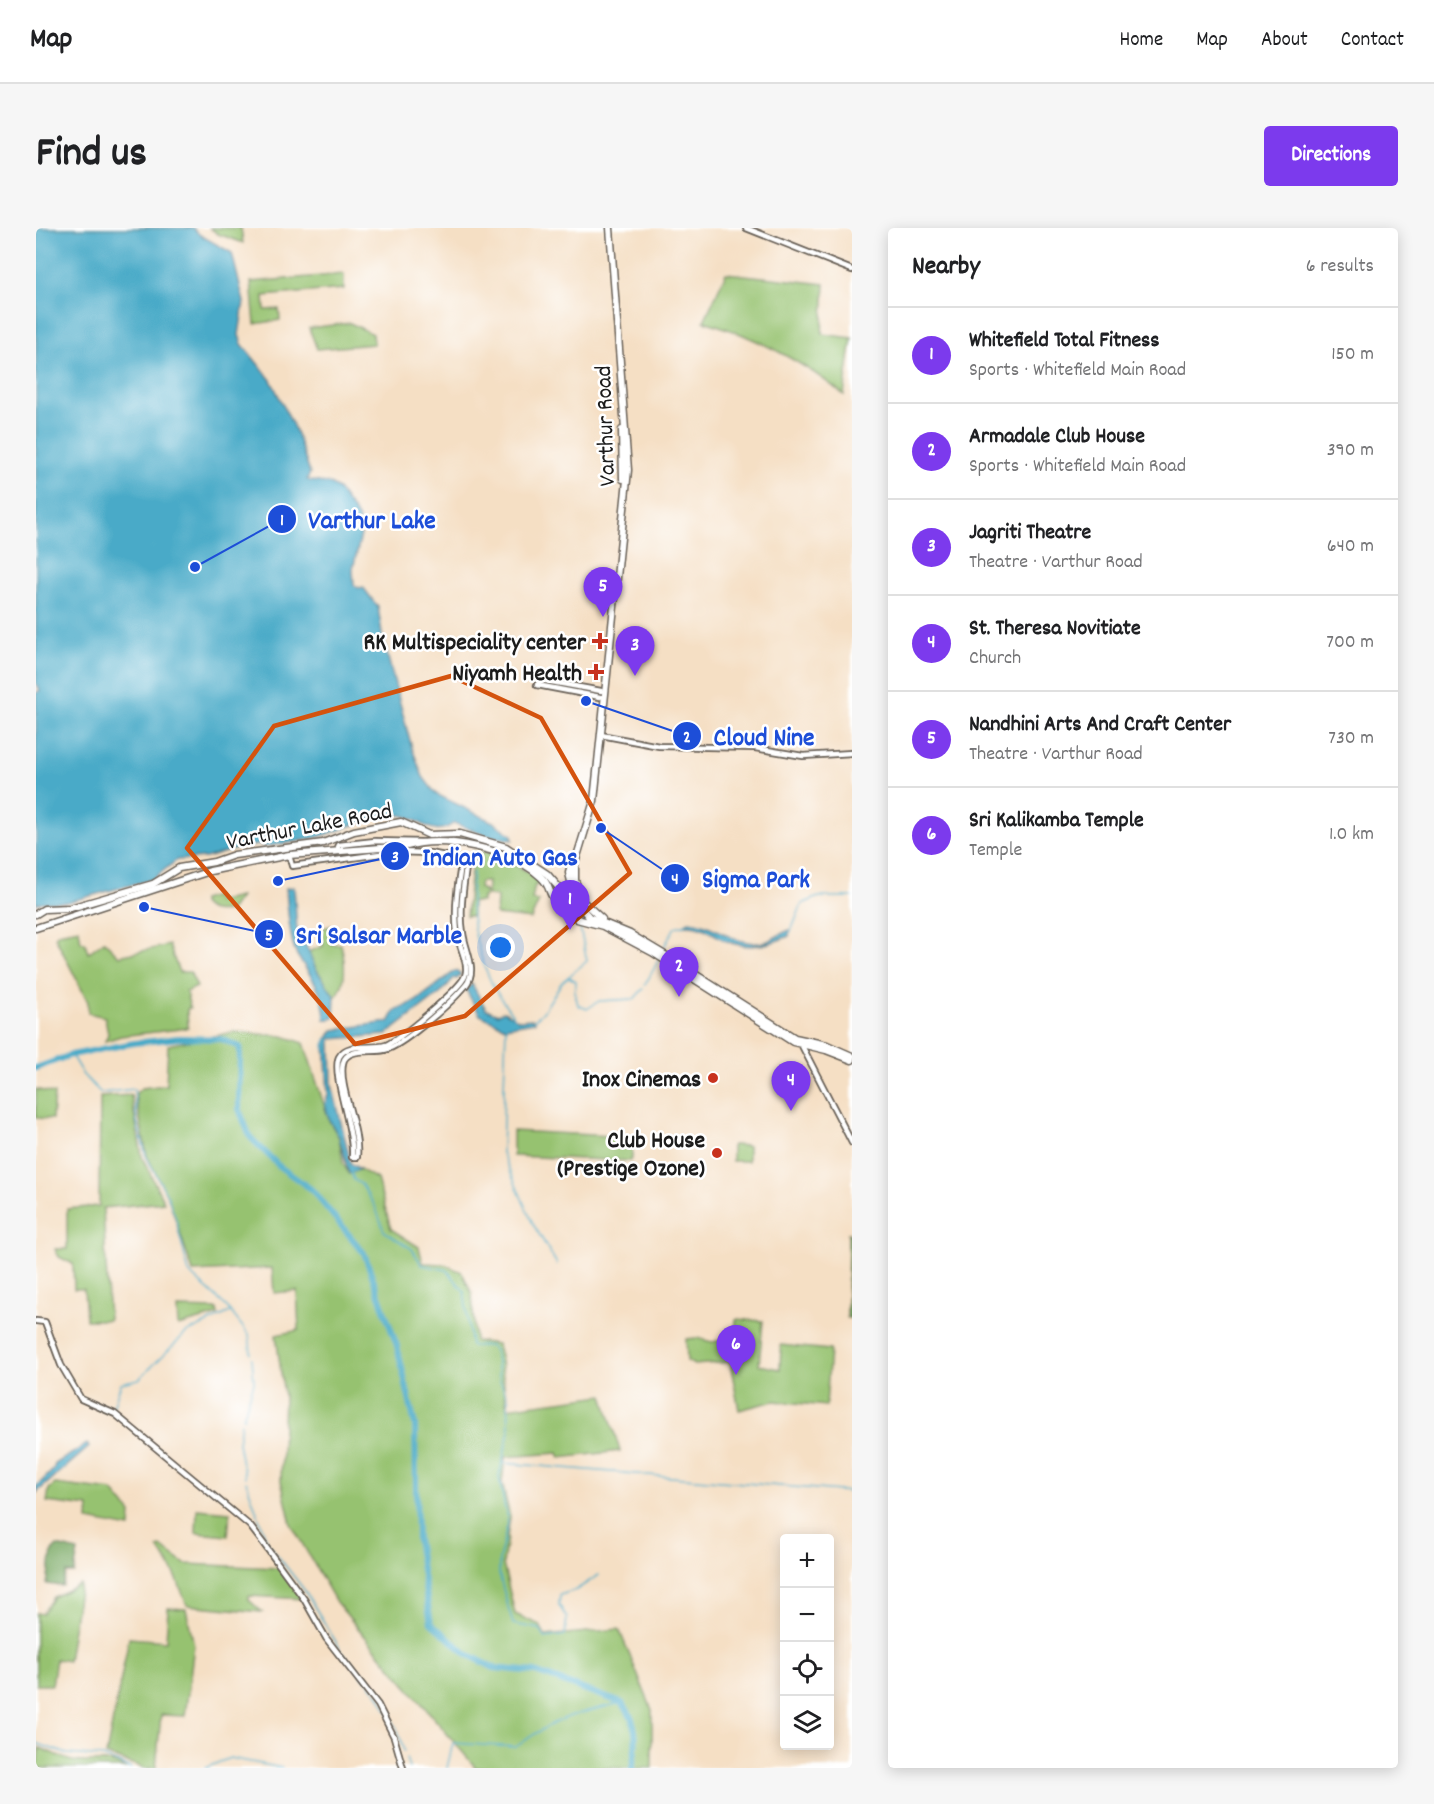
<!DOCTYPE html>
<meta charset="utf-8">
<style>
:root{--surface:#fff;--page:#f6f6f6;--text:#202124;--muted:#757577;--line:#e0e0e0;--accent:#7c3aed}
body{margin:0;font-family:Dekko,sans-serif;background:var(--page);color:var(--text)}
.controls{position:absolute;right:18px;bottom:18px;display:grid;overflow:hidden;border-radius:6px;box-shadow:0 3px 15px #0003}
.controls button{width:54px;height:54px;display:grid;place-items:center;padding:0;border:0;border-bottom:2px solid var(--line);background:var(--surface);color:var(--text);font:30px sans-serif}
.you{position:absolute;left:465px;top:720px;width:21px;height:21px;margin:-15px;border:4px solid #fff;border-radius:50%;background:#1a73e8;box-shadow:0 0 0 9px #1a73e833}
.badge{display:grid;place-items:center;width:39px;height:39px;border-radius:50%;background:var(--accent);color:#fff;font-size:20px;font-weight:700}
.pin{position:absolute;translate:-50% -50px;filter:drop-shadow(0 2px 3px #0008)}
.pin::after{content:'';position:absolute;top:32px;width:21px;height:18px;background:inherit;clip-path:polygon(0 0,100% 0,50% 100%)}
.list{margin:0;padding:0;list-style:none}
h2{display:flex;justify-content:space-between;align-items:center;height:78px;margin:0;padding:0 24px;font-size:26px}
h2 small{font-size:20px;font-weight:400;color:var(--muted)}
.list li{display:grid;grid-template-columns:39px 1fr auto;gap:18px;align-items:center;box-sizing:border-box;height:96px;padding:0 24px;border-top:2px solid var(--line)}
.list b{display:block;font-size:22px;white-space:nowrap}
.list p{margin:0;font-size:20px;white-space:nowrap;color:var(--muted)}
.list em{font-size:20px;font-style:normal;color:var(--muted)}
.icon{flex:none;width:33px;height:33px;fill:none;stroke:currentColor;stroke-width:2;stroke-linecap:round;stroke-linejoin:round}
.map{position:relative;flex:none;width:816px;height:1540px;overflow:hidden;border-radius:6px}
header{display:flex;align-items:center;gap:36px;box-sizing:border-box;height:84px;padding:0 30px;background:var(--surface);border-bottom:2px solid var(--line)}
header strong{font-size:28px}
nav{display:flex;gap:33px;margin-inline-start:auto;font-size:21px}
.intro{display:flex;align-items:center;justify-content:space-between;box-sizing:border-box;height:144px;padding:0 36px}
h1{margin:0;font-size:42px}
.button{padding:15px 27px;border-radius:6px;background:var(--accent);color:#fff;font-size:21px;font-weight:700}
main{display:flex;gap:36px;padding:0 36px}
aside{flex:1;background:var(--surface);border-radius:6px;box-shadow:0 3px 15px #0003}
.map>svg:first-child{display:block}
.green{fill:#96c270;stroke:#596f46;stroke-width:1.5}
.forest{fill:#78a862;stroke:#4a623f;stroke-width:1.5}
.water{fill:#49aac8;stroke:#326372;stroke-width:1.5}
.lines{fill:none;stroke-linecap:round;stroke-linejoin:round}
.stream{stroke:#49aac8;stroke-width:1.5}
.river{stroke:#49aac8;stroke-width:6}
.minor-casing{stroke:#686057;stroke-width:8}
.major-casing{stroke:#686057;stroke-width:9}
.minor{stroke:#fff;stroke-width:4.5}
.major{stroke:#fff;stroke-width:6}
.marked{fill:none;stroke:#d4530e;stroke-width:4.5;stroke-linejoin:round}
.poi-dot{fill:#c8321e;stroke:#fff;stroke-width:2}
.labels{text-anchor:middle;stroke-width:5;stroke-linejoin:round;paint-order:stroke}
.street-label{font-size:24px;fill:#1c1c1c;stroke:#fff}
.poi-label{font-size:24px;font-weight:bold;fill:#1c1c1c;stroke:#fff;text-anchor:end}
.leader{fill:none;stroke:#1d4ed8;stroke-width:2}
.callout-dot{fill:#1d4ed8;stroke:#fff;stroke-width:2}
.mark-label{font-size:18px;text-anchor:middle;font-weight:bold;fill:#fff}
.callout-label{font-size:26px;text-anchor:middle;font-weight:bold;fill:#1d4ed8;stroke:#fff;stroke-width:5;stroke-linejoin:round;paint-order:stroke}
</style>
<header>
<strong>Map</strong>
<nav><a>Home</a><a>Map</a><a>About</a><a>Contact</a></nav>
</header>
<div class="intro"><h1>Find us</h1><a class="button">Directions</a></div>
<main>
<div class="map">
<svg width="816" height="1540" viewBox="0 0 816 1540">
<rect width="100%" height="100%" fill="#fff"/>
<filter id="ink" filterUnits="userSpaceOnUse"><feTurbulence type="fractalNoise" baseFrequency=".0167" numOctaves="2"/><feDisplacementMap in="SourceGraphic" scale="12" xChannelSelector="R" yChannelSelector="G"/><feConvolveMatrix kernelMatrix="1 2 1 2 8 2 1 2 1" color-interpolation-filters="sRGB"/></filter>
<filter id="wash" filterUnits="userSpaceOnUse"><feTurbulence type="fractalNoise" baseFrequency=".008" numOctaves="4" result="noise"/><feDisplacementMap in="SourceGraphic" scale="24" xChannelSelector="R" yChannelSelector="G"/><feGaussianBlur stdDeviation="1.35" result="paint"/><feColorMatrix in="noise" values="0 0 0 0 0 0 0 0 0 0 0 0 0 0 0 0 0 1.4 0 .05"/><feComposite in="paint" operator="in"/></filter>
<g filter="url(#wash)">
<rect width="100%" height="100%" fill="#f5dfc4"/>
<g class="green">
<polygon points="174,0 205,0 207,15 182,6"/>
<path d="M690,45L789,56L786,106L816,110L808,167C768,134 718,108 668,93Z"/>
<polygon points="308,46 308,61 228,68 229,82 243,81 244,92 219,96 215,54"/>
<polygon points="314,95 337,106 338,116 281,121 273,100"/>
<polygon points="437,623 457,625 507,652 504,657 499,657 496,672 503,673 495,691 460,687 461,669 451,667 452,654 444,654 443,660 449,663 449,669 446,669 446,674 436,674 436,688 430,688"/>
<path d="M179,668L181,674L204,669L194,683C184,684 172,685 166,676V672Z"/>
<path d="M295,698V716H305C309,732 312,757 299,769L280,741L272,724L287,718L284,701Z"/>
<polygon points="43,701 45,714 49,714 52,725 68,713 83,728 133,717 143,744 154,744 161,759 150,764 154,780 151,781 152,800 85,808 69,813 72,806 69,789 52,785 52,774 19,709 22,705"/>
<polygon points="198,804 247,808 268,815 293,892 303,909 307,935 313,946 324,941 341,951 355,1001 383,1019 387,1035 407,1036 426,1044 436,1066 439,1113 461,1116 465,1133 471,1180 567,1167 584,1223 524,1230 522,1225 469,1229 466,1255 474,1289 467,1336 479,1386 504,1397 509,1408 583,1401 616,1482 616,1540 440,1540 300,1374 255,1296 245,1253 248,1168 240,1107 263,1102 261,1063 238,1065 236,1040 157,1044 133,972 111,928 99,866 106,860 130,857 132,817"/>
<polygon points="0,861 18,866 16,891 0,890"/>
<polygon points="95,867 106,929 128,974 67,980 73,1092 50,1092 48,1061 38,1061 37,1036 23,1029 19,1021 31,1021 31,981 63,978 64,869"/>
<polygon points="477,903 596,909 596,931 594,933 477,928"/>
<polygon points="696,917 712,918 712,933 696,933"/>
<polygon points="141,1080 181,1081 182,1087 142,1098"/>
<polygon points="700,1091 727,1093 723,1137 744,1141 745,1117 794,1122 790,1178 738,1173 703,1182 694,1134 658,1137 651,1133 650,1111 661,1110 676,1114 699,1110"/>
<polygon points="19,1256 77,1263 95,1285 94,1300 52,1292 53,1279 11,1274 13,1261"/>
<polygon points="161,1281 194,1284 192,1308 160,1305"/>
<polygon points="125,1319 149,1336 244,1340 266,1371 213,1368 213,1372 226,1384 151,1377 139,1346 122,1320"/>
<polygon points="44,1356 32,1433 20,1431 16,1457 0,1457 0,1385 6,1386 17,1369"/>
<polygon points="132,1380 150,1381 158,1417 149,1488 125,1487 120,1540 108,1540 70,1527 93,1410 130,1413"/>
<path d="M4,1520C15,1524 25,1530 36,1533C55,1537 72,1529 89,1540H0Z"/>
</g>
<g class="forest">
<polygon points="812,1005 816,1006 816,1090 811,1090"/>
<polygon points="21,1318 42,1323 38,1345 30,1345 26,1358 11,1356 16,1323"/>
</g>
<g class="water">
<path d="M0,0H157L164,7L196,25L208,74L203,107L206,116L235,152L261,206L274,245L271,252L294,256L302,261L322,289L323,293L319,300L325,307L317,341L318,357L323,360L327,359L342,379L347,411L376,520L387,549L400,566L459,595L476,607L477,612L449,607L418,595C395,614 382,585 359,587C331,589 306,603 279,610C263,614 246,616 229,619L222,617L203,620L170,630L141,632L117,651L32,674H7L0,676V465L4,462L0,455Z"/>
<path d="M258,659L261,702L265,706L280,741L299,769L298,790L289,792C288,764 277,751 262,729C254,717 251,676 250,660Z"/>
<path d="M653,693C680,695 699,720 729,714C737,712 744,705 754,702L753,708C734,716 714,722 693,714C676,707 668,696 649,697Z"/>
<polygon points="419,743 425,746 421,751 418,750 405,765 350,807 295,811 296,857 315,936 324,941 313,946 303,909 293,892 289,876 292,867 289,815 297,802 353,794 359,783 380,773"/>
<polygon points="436,756 450,781 462,786 468,783 483,792 497,791 499,794 469,799 444,787 430,762"/>
<polygon points="51,1216 53,1219 0,1265 0,1259 17,1242 19,1236"/>
</g>
<g class="lines">
<g class="stream">
<path d="M437,644C431,684 439,719 456,756C462,768 472,779 479,791"/>
<polyline points="753,704 755,703 766,676 783,669 816,669"/>
<polyline points="682,708 691,712"/>
<polyline points="628,719 639,699 651,696"/>
<polyline points="533,749 540,753 539,765 542,777 551,781 563,773 598,771 607,761"/>
<polyline points="609,757 622,733"/>
<polyline points="498,792 507,784 526,754 551,733 544,700"/>
<polyline points="470,799 466,925 497,996 521,1036"/>
<polyline points="289,822 288,817 291,810"/>
<polyline points="35,827 47,847 65,865 98,861 101,893 110,928 131,967 139,988 153,1045 191,1079 213,1107 215,1125"/>
<polyline points="315,944 318,952 325,956 339,978 348,1003 376,1021 386,1037 411,1042 428,1063 435,1118 454,1118 459,1122 464,1153 472,1170 473,1203 463,1249 472,1295 463,1332 463,1346 477,1396 504,1401 509,1410 529,1407 531,1390 523,1377 524,1367 540,1362 563,1347"/>
<polyline points="76,1182 85,1155 103,1151 150,1105 194,1084"/>
<polyline points="207,1190 218,1154 216,1130"/>
<polyline points="205,1195 202,1215 206,1236"/>
<polyline points="467,1235 816,1264"/>
<polyline points="207,1238 209,1249"/>
<polyline points="210,1253 231,1314 269,1363 306,1424 343,1467 362,1503 368,1523"/>
<polyline points="0,1515 31,1526 67,1529 95,1540"/>
<polyline points="370,1530 373,1540"/>
<polyline points="169,1540 194,1530 246,1540"/>
<path d="M411,1540L417,1515L480,1519C520,1489 538,1486 586,1475"/>
</g>
<path class="river" d="M0,840L35,827L98,815L143,810L185,811L204,819L203,881L214,909L244,939L275,961L328,1025L361,1118L379,1197L381,1312L395,1395L431,1426L458,1440L499,1444L586,1475C603,1493 601,1517 596,1540"/>
</g>
</g>
<g filter="url(#ink)">
<g class="lines">
<g class="minor-casing">
<g id="minor">
<polyline points="710,0 816,42"/>
<polyline points="501,457 505,452 565,463"/>
<polyline points="501,457 564,469"/>
<polyline points="565,507 623,518 719,520 767,528 816,525"/>
<polyline points="300,624 303,617 339,613 387,614"/>
<polyline points="253,627 256,638 359,624 394,625 435,633"/>
<path d="M426,631C422,655 418,679 421,704C422,717 434,736 429,748C424,761 363,812 350,817C335,822 311,813 303,829C295,846 319,904 316,929H321C324,899 302,860 307,835C310,818 341,826 352,821C372,813 416,774 430,757C442,742 429,722 427,705C423,681 428,656 431,632"/>
<polyline points="765,816 816,915"/>
<polyline points="0,1093 9,1094 25,1137 45,1171 79,1186 214,1298 227,1315 268,1371 290,1410 342,1477 358,1509 367,1540"/>
</g>
</g>
<g class="major-casing">
<g id="major">
<polyline points="586,202 587,251"/>
<polyline points="535,635 533,645 540,675"/>
<polyline points="544,671 566,691"/>
<polyline points="543,677 544,668 539,652 539,635 558,573 592,242 574,0"/>
<polyline points="0,686 8,681 34,680 117,656 143,640 178,634 198,627 287,615 318,603 365,594 393,607 424,606 470,619 511,646 537,676"/>
<path d="M0,700L174,643L253,627L371,618C409,607 475,621 505,649C520,663 506,669 535,680"/>
<polyline points="816,828 791,817 759,810 629,727 594,706 553,689 542,676 536,677 541,691 567,698 616,724 757,814 790,822 816,832"/>
</g>
</g>
<use href="#minor" class="minor"/>
<use href="#major" class="major"/>
</g>
</g>
<path class="marked" d="M415,448L505,490L594,645L429,788L319,816L151,620L238,498Z"/>
<g class="poi-dot">
<path d="M561 404h6v6h6v6h-6v6h-6v-6h-6v-6h6z"/>
<path d="M557 435h6v6h6v6h-6v6h-6v-6h-6v-6h6z"/>
<circle cx="677" cy="850" r="6"/>
<circle cx="681" cy="925" r="6"/>
</g>
<g class="labels">
<g class="street-label">
<text transform="translate(568 198) rotate(-92)" y="8">Varthur Road</text>
<text transform="translate(273 597) rotate(-11)" y="8">Varthur Lake Road</text>
</g>
<g class="poi-label">
<text x="550" y="421">RK Multispeciality center</text>
<text x="546" y="452">Niyamh Health</text>
<text x="665" y="858">Inox Cinemas</text>
<text x="669" y="919">Club House<tspan x="669" dy="28">(Prestige Ozone)</tspan></text>
</g>
</g>
<path class="leader" d="M159 339L246 291M550 473L651 508M242 653L359 628M565 600L639 650M108 679L233 706"/>
<g class="callout-dot">
<circle cx="159" cy="339" r="6"/>
<circle cx="550" cy="473" r="6"/>
<circle cx="242" cy="653" r="6"/>
<circle cx="565" cy="600" r="6"/>
<circle cx="108" cy="679" r="6"/>
<circle cx="246" cy="291" r="15"/>
<circle cx="651" cy="508" r="15"/>
<circle cx="359" cy="628" r="15"/>
<circle cx="639" cy="650" r="15"/>
<circle cx="233" cy="706" r="15"/>
</g>
<g class="mark-label">
<text x="246" y="297">1</text>
<text x="651" y="514">2</text>
<text x="359" y="634">3</text>
<text x="639" y="656">4</text>
<text x="233" y="712">5</text>
</g>
<g class="callout-label">
<text x="336" y="300">Varthur Lake</text>
<text x="728" y="517">Cloud Nine</text>
<text x="464" y="637">Indian Auto Gas</text>
<text x="720" y="659">Sigma Park</text>
<text x="343" y="715">Sri Salsar Marble</text>
</g>
</svg>
<div class="controls">
<button>+</button>
<button>−</button>
<button><svg class="icon" aria-label="locate" viewBox="0 0 24 24"><circle cx="12" cy="12" r="6"/><path d="M12 2v4M12 18v4M2 12h4M18 12h4"/></svg></button>
<button><svg class="icon" aria-label="layers" viewBox="0 0 24 24"><path d="M12 4l9 5-9 5-9-5zM3 14l9 5 9-5"/></svg></button>
</div>
<div class="you"></div>
<div class="pin badge" style="left:534px;top:702px">1</div>
<div class="pin badge" style="left:643px;top:769px">2</div>
<div class="pin badge" style="left:599px;top:448px">3</div>
<div class="pin badge" style="left:755px;top:883px">4</div>
<div class="pin badge" style="left:567px;top:389px">5</div>
<div class="pin badge" style="left:700px;top:1147px">6</div>
</div>
<aside>
<h2>Nearby<small>6 results</small></h2>
<ul class="list">
<li><span class="badge">1</span><div><b>Whitefield Total Fitness</b><p>Sports · Whitefield Main Road</p></div><em>150 m</em></li>
<li><span class="badge">2</span><div><b>Armadale Club House</b><p>Sports · Whitefield Main Road</p></div><em>390 m</em></li>
<li><span class="badge">3</span><div><b>Jagriti Theatre</b><p>Theatre · Varthur Road</p></div><em>640 m</em></li>
<li><span class="badge">4</span><div><b>St. Theresa Novitiate</b><p>Church</p></div><em>700 m</em></li>
<li><span class="badge">5</span><div><b>Nandhini Arts And Craft Center</b><p>Theatre · Varthur Road</p></div><em>730 m</em></li>
<li><span class="badge">6</span><div><b>Sri Kalikamba Temple</b><p>Temple</p></div><em>1.0 km</em></li>
</ul>
</aside>
</main>
